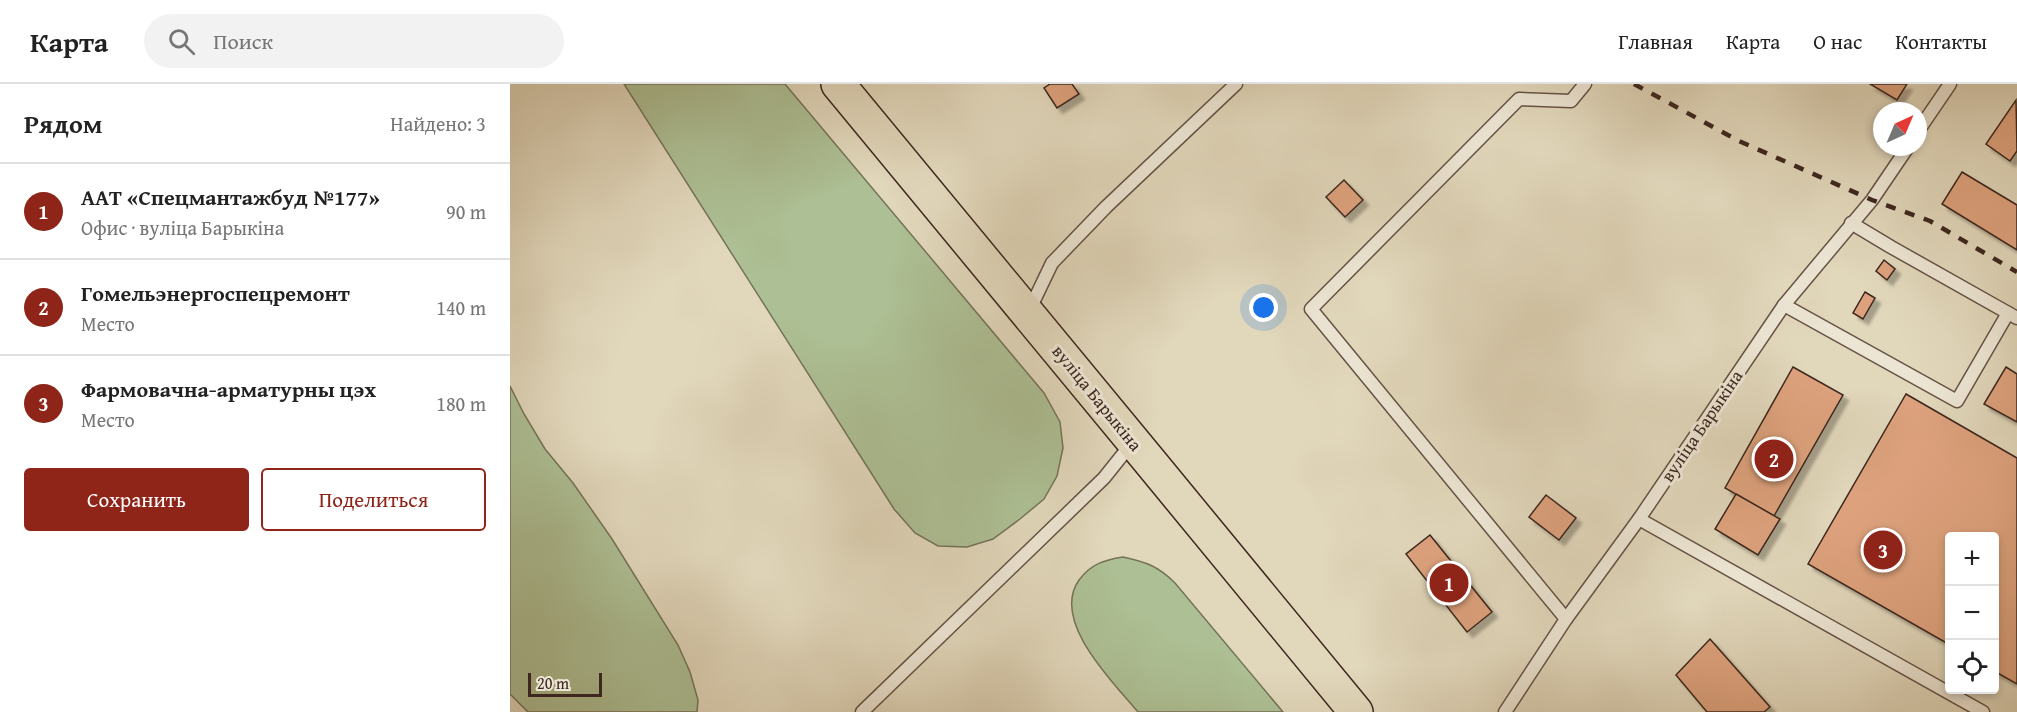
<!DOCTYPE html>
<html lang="ru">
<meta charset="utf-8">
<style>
:root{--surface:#fff;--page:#f2f2f2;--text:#222;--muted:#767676;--line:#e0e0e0;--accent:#8f2418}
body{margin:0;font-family:"Gentium Book Plus",serif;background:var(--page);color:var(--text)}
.controls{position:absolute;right:18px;bottom:18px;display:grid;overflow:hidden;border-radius:6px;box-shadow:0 3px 9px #0003}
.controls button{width:54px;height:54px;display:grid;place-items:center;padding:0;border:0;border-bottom:2px solid var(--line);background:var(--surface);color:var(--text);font:30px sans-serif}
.compass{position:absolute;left:1363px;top:18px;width:54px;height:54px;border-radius:50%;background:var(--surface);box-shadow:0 3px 9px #0003;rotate:44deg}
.scale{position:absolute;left:18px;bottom:15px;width:74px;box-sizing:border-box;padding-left:6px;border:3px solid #3d271f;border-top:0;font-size:16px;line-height:21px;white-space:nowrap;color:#3d271f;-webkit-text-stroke:4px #ece5d3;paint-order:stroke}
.you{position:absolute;left:754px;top:224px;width:21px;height:21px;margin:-15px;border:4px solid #fff;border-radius:50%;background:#1a73e8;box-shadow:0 0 0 9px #1a73e833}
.badge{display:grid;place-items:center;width:39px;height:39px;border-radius:50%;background:var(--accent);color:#fff;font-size:20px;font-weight:700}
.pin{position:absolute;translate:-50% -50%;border:3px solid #fff;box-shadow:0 2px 6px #0006}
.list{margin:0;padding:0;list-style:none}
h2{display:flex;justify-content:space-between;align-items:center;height:78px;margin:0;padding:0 24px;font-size:26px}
h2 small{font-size:20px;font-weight:400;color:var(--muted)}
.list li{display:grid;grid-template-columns:39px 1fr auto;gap:18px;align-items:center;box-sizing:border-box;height:96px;padding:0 24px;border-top:2px solid var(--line)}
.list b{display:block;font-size:22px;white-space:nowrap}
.list p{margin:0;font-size:20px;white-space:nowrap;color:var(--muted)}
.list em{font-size:20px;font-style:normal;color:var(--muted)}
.actions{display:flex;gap:12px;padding:18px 24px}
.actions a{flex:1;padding:14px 0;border:2px solid var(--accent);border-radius:6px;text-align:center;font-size:21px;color:var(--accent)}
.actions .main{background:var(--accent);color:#fff}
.icon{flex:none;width:33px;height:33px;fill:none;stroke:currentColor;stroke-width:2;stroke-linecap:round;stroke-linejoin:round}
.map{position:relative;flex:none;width:1507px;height:628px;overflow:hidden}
header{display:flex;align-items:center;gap:36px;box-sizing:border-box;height:84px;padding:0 30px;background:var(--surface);border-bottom:2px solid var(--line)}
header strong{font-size:28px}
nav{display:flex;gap:33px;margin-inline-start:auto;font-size:21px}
.search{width:420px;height:54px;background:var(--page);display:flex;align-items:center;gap:15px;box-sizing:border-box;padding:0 21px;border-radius:33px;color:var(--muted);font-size:22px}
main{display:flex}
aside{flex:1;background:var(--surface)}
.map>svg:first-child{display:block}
.green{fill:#adbf94;stroke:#75735a;stroke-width:1.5}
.building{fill:#dda27d;stroke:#3d271f;stroke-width:1.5;filter:url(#shadow)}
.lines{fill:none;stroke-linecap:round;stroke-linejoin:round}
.lane-casing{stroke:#665346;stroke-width:15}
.primary-casing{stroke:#3d271f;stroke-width:36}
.lane{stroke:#ece5d3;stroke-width:12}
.primary{stroke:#e1d7bb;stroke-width:33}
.rail{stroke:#3d271f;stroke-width:4.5;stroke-dasharray:10 10;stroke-linecap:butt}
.labels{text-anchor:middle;stroke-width:6;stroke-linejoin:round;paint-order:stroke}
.street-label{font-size:18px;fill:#3d271f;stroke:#ece5d3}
</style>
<header>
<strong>Карта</strong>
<div class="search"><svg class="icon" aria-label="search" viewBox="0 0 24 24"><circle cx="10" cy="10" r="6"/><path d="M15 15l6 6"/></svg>Поиск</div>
<nav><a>Главная</a><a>Карта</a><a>О нас</a><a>Контакты</a></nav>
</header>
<main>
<aside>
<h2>Рядом<small>Найдено: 3</small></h2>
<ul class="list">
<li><span class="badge">1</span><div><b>ААТ «Спецмантажбуд №177»</b><p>Офис · вуліца Барыкіна</p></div><em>90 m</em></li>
<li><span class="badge">2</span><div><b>Гомельэнергоспецремонт</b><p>Место</p></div><em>140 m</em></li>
<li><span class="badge">3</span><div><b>Фармовачна-арматурны цэх</b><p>Место</p></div><em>180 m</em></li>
</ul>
<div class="actions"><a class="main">Сохранить</a><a>Поделиться</a></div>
</aside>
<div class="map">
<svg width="1507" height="628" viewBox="0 0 1507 628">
<defs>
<filter id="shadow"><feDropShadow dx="5.5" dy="5.5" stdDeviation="1.5" flood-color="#0004"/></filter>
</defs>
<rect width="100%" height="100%" fill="#e1d7bb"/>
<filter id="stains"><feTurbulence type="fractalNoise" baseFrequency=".00333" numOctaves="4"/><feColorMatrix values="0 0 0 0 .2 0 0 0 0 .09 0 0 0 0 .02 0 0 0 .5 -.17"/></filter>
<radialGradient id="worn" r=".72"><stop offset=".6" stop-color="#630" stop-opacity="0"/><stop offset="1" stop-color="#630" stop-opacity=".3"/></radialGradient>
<g class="green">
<polygon points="114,0 275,0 534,309 550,338 553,364 547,392 534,415 510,435 483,455 457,463 428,462 405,449 384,425"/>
<polygon points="0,302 14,330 35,365 63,399 102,455 168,561 180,588 188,616 187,628 18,628 0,610"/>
<path d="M613,473C636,478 648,482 665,499L773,628H628C604,599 540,537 569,496C581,480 594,476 613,473Z"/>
</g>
<g class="building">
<polygon points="540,0 562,0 569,10 547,24 534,4"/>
<polygon points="1360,0 1397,0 1387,16"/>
<polygon points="1506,16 1507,67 1500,77 1476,60"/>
<polygon points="1452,88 1507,121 1507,166 1432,120"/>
<polygon points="834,96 853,116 835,133 816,113"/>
<polygon points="1374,176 1385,185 1377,196 1366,187"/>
<polygon points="1355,208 1365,214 1353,235 1343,229"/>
<polygon points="1283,283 1333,311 1264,432 1215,404"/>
<polygon points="1496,283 1507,290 1507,338 1474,320"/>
<polygon points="1396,310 1507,374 1507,600 1484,587 1484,452 1440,452 1440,561 1298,480"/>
<polygon points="1226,410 1270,435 1248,471 1205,445"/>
<polygon points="1036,411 1066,434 1049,456 1019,433"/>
<polygon points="920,451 982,528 957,548 896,470"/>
<polygon points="1200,555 1260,623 1254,628 1197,628 1166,591"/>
</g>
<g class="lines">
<g class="lane-casing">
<g id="lane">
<polyline points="1408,47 1440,0"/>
<polyline points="1341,139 1381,163 1507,234"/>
<polyline points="1274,221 1447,317 1498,229"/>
<polyline points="519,227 542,179 596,123 726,0"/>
<polyline points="1129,435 1473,628"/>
<polyline points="1056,535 801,225 1009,15 1061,17 1075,0"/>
<polyline points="352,628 594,394 622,359"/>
<polyline points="995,628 1056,535 1129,435 1274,221 1362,116 1398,63"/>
</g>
</g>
<g class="primary-casing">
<path id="primary" d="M328,0C502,208 673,419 846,628"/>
</g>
<use href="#lane" class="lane"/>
<use href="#primary" class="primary"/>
<polyline class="rail" points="1124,0 1229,57 1362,116 1420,137 1507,188"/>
</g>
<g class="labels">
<g class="street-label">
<text transform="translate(587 314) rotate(51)" y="6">вуліца Барыкіна</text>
<text transform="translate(1192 342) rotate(-56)" y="6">вуліца Барыкіна</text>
</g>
</g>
<rect width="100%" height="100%" filter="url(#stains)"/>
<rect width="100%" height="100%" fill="url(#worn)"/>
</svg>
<div class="controls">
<button>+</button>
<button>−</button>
<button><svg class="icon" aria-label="locate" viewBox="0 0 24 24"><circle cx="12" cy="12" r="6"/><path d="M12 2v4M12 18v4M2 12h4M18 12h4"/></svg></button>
</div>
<svg class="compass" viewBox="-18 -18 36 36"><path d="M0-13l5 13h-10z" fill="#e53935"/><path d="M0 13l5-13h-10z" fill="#767676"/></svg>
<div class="scale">20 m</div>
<div class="you"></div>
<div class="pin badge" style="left:939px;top:499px">1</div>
<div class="pin badge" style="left:1264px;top:375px">2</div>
<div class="pin badge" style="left:1373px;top:466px">3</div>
</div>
</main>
